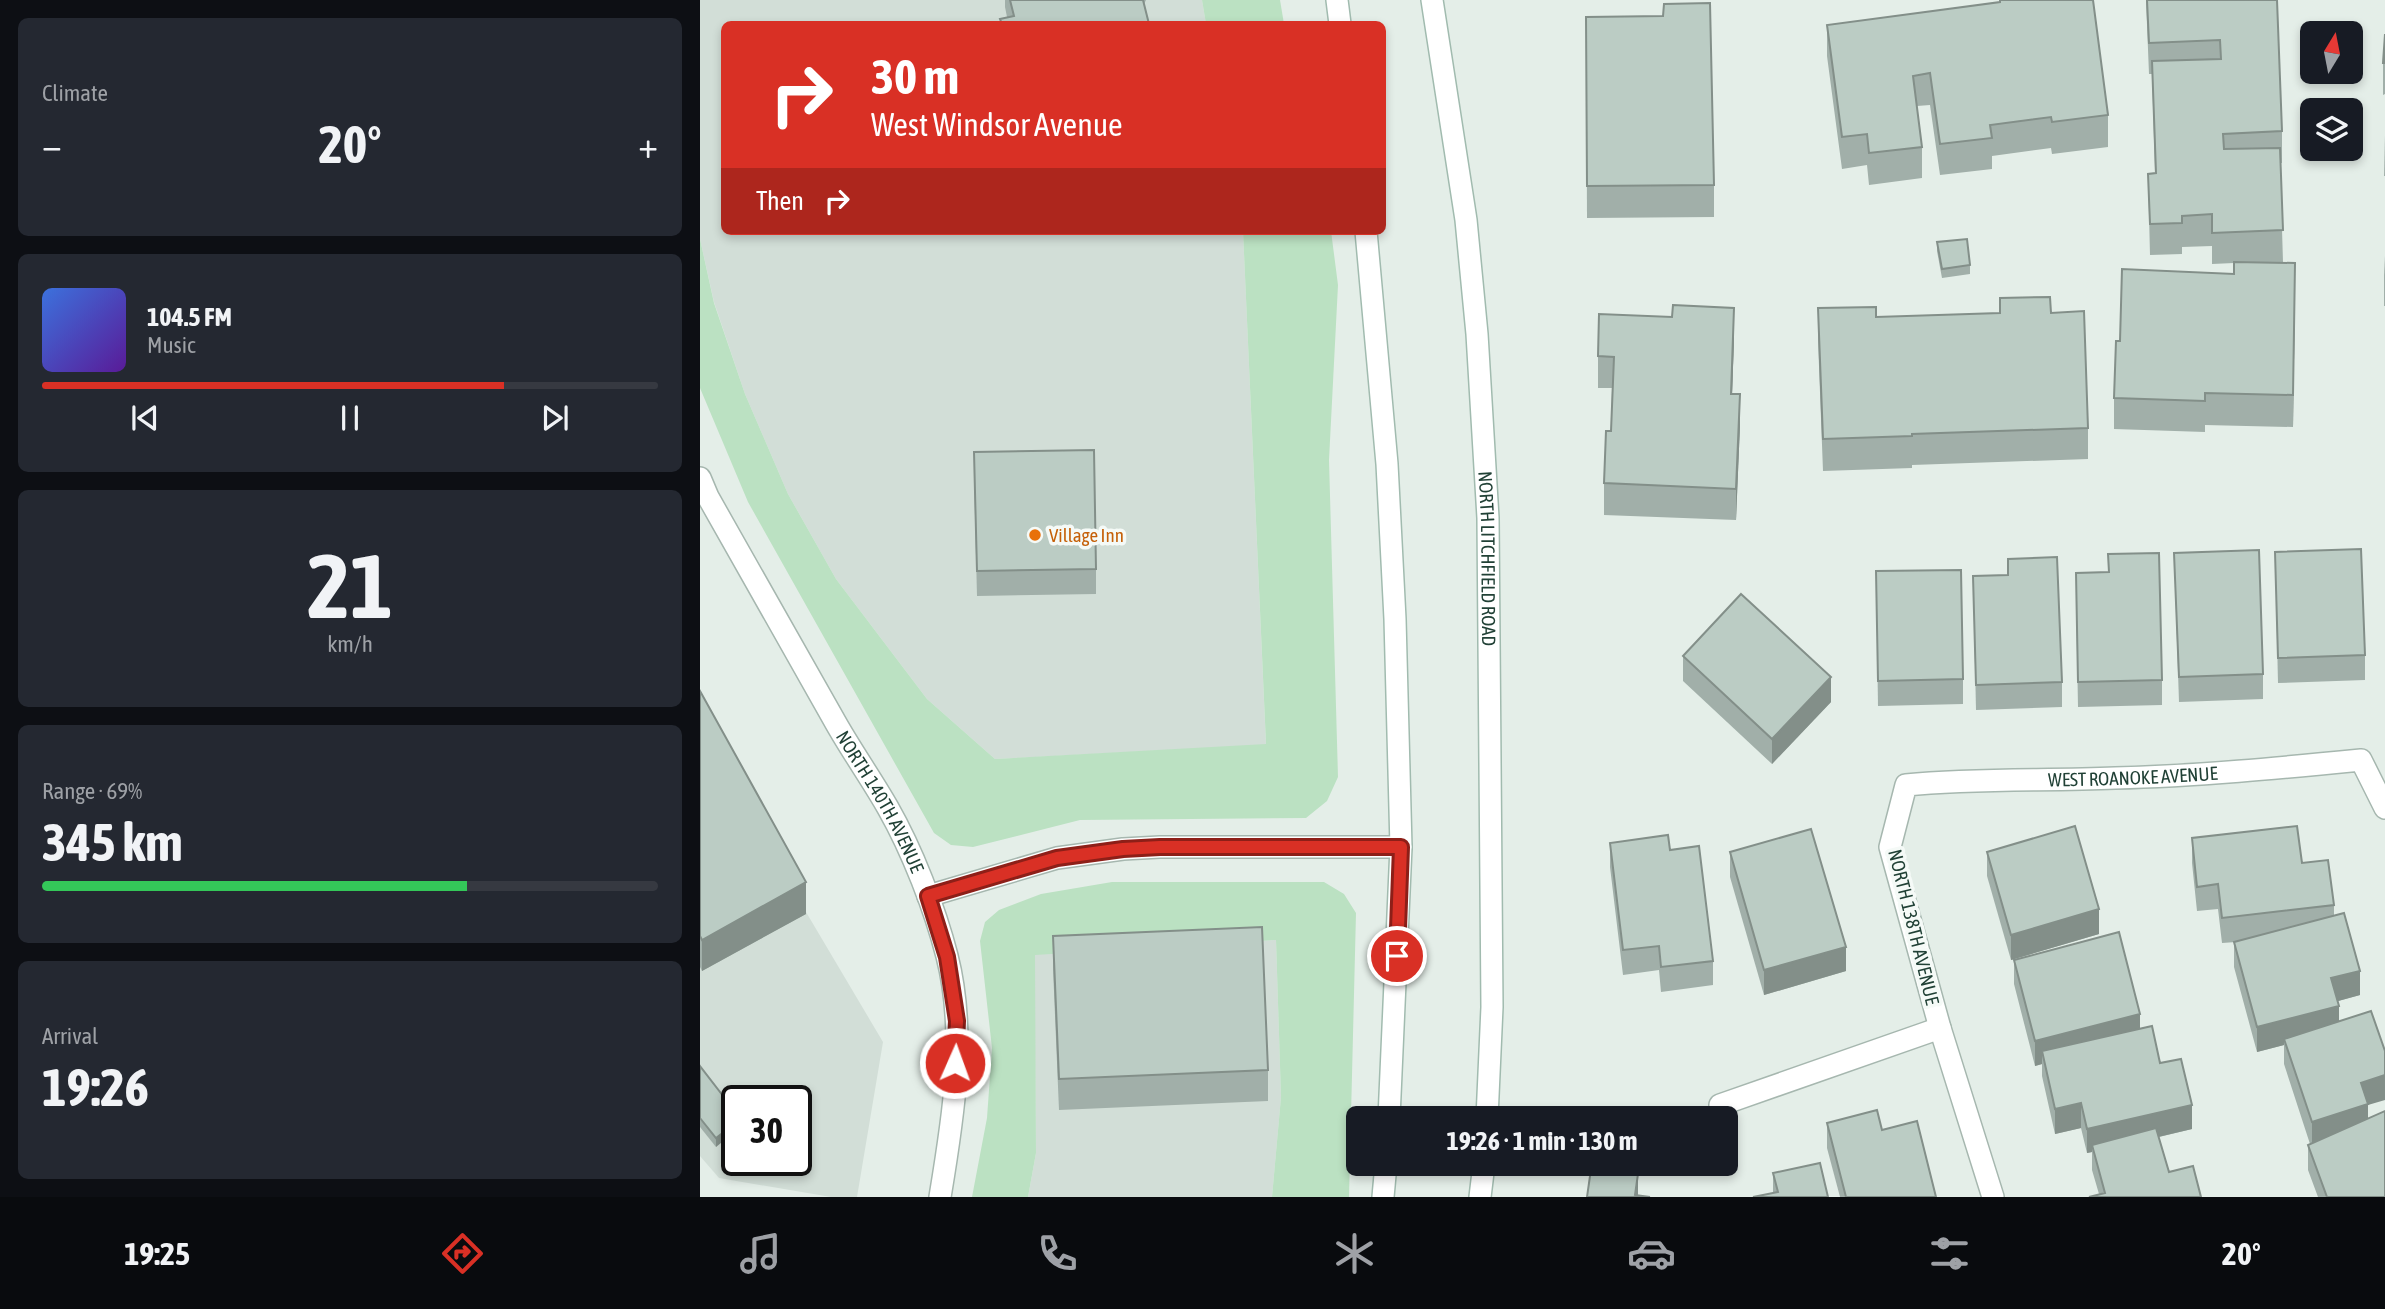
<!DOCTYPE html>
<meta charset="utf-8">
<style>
:root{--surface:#171b24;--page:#242831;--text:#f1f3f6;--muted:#9ea1a6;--line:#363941;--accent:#d93025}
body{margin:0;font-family:"Asap Condensed",sans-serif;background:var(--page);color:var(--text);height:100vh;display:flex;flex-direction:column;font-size:26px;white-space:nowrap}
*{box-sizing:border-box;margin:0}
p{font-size:23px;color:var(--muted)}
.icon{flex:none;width:38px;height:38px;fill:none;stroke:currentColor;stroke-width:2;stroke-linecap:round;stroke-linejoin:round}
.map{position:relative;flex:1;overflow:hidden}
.details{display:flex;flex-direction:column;gap:18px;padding:18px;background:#0d0f14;width:700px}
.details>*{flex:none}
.banner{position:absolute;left:21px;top:21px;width:665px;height:214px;border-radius:10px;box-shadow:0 4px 10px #0003;background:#d93025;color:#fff;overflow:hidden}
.needle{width:46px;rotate:10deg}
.fabs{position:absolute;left:1600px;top:21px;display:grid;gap:14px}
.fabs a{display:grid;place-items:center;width:63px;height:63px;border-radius:10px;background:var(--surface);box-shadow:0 4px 10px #0003;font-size:35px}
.speed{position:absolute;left:21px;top:1085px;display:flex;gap:14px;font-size:35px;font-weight:700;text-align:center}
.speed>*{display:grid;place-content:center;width:91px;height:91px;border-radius:50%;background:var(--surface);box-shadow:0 4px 10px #0003;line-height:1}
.speed .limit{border:4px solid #111;border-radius:10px;background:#fff;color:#111}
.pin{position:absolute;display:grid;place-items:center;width:60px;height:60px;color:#fff;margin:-30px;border:4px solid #fff;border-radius:50%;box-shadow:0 2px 7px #0007}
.me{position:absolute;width:77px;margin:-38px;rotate:2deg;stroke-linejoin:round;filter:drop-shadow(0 0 5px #0008)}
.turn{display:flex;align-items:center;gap:24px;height:147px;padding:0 35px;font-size:32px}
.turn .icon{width:91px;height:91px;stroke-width:2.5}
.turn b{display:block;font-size:49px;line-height:60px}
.then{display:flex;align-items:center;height:66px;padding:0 35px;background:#0003;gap:14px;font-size:26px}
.big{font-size:52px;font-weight:700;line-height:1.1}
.details .tile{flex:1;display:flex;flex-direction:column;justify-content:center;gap:10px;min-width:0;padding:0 24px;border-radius:10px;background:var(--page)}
.details .dial{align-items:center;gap:0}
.dial b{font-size:91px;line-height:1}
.song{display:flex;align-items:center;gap:21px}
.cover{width:84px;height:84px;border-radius:10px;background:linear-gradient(135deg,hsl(220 70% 55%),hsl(270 70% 35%))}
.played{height:7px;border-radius:4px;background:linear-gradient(90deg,var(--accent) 75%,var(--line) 75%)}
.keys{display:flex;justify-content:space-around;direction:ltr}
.heat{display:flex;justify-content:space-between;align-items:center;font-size:38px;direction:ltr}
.charge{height:10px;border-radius:5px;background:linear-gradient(90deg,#34c759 69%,var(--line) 0)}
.trip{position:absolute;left:646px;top:1106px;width:392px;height:70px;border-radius:10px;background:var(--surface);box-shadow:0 4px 10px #0003;font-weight:700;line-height:70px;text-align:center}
.dock{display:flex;height:112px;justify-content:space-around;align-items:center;background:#090b0e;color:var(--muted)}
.dock .icon{width:49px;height:49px}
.dock .current{color:var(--accent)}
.dock b{font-size:32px;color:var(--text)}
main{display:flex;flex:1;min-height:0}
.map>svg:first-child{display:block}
.built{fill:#d2ded7;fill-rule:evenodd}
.green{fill:#bbe1c2}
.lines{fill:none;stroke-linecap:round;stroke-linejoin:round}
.minor-casing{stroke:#a6b7af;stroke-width:24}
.secondary-casing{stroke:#a1bbaf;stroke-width:24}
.minor{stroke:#fff;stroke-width:21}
.secondary{stroke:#fff;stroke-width:21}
.wall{fill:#a1afa9}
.shaded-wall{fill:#838f89}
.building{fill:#bbccc4;stroke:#838f89;stroke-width:2}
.route-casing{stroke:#8d1f18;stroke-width:18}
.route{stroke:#d93025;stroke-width:12}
.food-dot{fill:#e8710a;stroke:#f5faf7;stroke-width:2.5}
.labels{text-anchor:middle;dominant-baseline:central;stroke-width:7;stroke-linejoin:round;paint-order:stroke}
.food-label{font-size:19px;fill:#c56008;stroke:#f5faf7;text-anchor:start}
.street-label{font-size:19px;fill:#214136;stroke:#f5faf7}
</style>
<main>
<section class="details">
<div class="tile"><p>Climate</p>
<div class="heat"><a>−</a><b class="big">20°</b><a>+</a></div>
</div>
<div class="tile">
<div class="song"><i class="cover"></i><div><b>104.5 FM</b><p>Music</p></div></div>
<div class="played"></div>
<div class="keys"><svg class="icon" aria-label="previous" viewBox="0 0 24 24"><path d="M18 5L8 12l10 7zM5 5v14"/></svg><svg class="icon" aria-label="pause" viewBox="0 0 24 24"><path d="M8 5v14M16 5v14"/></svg><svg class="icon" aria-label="next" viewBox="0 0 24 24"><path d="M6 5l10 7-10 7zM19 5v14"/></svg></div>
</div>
<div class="tile dial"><b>21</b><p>km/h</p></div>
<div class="tile"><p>Range · 69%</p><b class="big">345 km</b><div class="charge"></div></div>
<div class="tile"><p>Arrival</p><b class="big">19:26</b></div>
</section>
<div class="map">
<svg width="1685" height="1197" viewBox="0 0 1685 1197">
<rect width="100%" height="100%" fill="#e4eee8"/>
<g class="built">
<path d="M0 0H502L506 24H24V231H543L566 745 295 759 227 699 136 579 88 494 45 394 14 302 0 239Z"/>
<path d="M0 733 183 1042 157 1197H131L19 1178 0 1156ZM37 1101H96V1160H37Z"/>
<path d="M576 940 581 1097 572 1197H328L336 1153 334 954Z"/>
</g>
<g class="green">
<path d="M502 0H580L584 24H506Z"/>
<path d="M543 231H631L638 285 629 460 638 777 627 801 606 818 380 820 273 847 251 845 234 833 48 502 0 388V239L14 303 45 394 88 494 136 579 227 699 295 759 566 744Z"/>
<path d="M412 882H624L644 894 656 913 649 1197H572L581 1097 576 940 335 955 336 1153 328 1197H272L287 1118 292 1048 280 941 285 922 299 910 341 894Z"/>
</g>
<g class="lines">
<g class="minor-casing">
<g id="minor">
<path id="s1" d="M0 478 8 497C50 571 91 645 133 718 150 749 171 778 188 808 212 850 235 909 247 956 267 1034 253 1119 240 1197"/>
<path d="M228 896 357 858 423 849 460 847H701"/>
<path d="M1020 1105 1240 1028"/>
<path id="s2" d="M1293 1197 1240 1028 1190 847 1206 785C1276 778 1345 781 1415 778 1497 776 1580 768 1661 760L1685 808"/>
</g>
</g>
<g class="secondary-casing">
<g id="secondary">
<path d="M637 0 640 24"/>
<path id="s3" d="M732 0 766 220 777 334 788 518 792 1007 787 1118"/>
<path d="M666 231 687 464 695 619 701 847 689 1118"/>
<path d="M683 1197 686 1164"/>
<path d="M780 1197 784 1164"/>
</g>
</g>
<use href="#minor" class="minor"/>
<use href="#secondary" class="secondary"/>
</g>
<g class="wall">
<path d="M305 0H446L444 4 449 24H300V19L307 17 305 7Z"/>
<path d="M1299 0H1393L1408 115V147L1352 154 1351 148 1292 156V169L1240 175 1230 105 1217 106 1222 147V178L1169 185 1167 165 1142 169 1127 56V25L1299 2Z"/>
<path d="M1446 0H1577L1582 131V163H1580L1583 262H1560L1595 294 1593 427 1505 425V432L1414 429V398L1420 341 1534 274V263L1512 264V246L1482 247V254L1450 255 1448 174 1455 173 1452 74H1449Z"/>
<path d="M886 17 1014 185V217L887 218Z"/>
<path d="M1685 34V94L1683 95V63Z"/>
<path d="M1685 135V176H1684Z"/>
<path d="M1237 242 1270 265V274L1242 278 1237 251Z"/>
<path d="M1685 256V306H1684V275Z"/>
<path d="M1300 298 1351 313 1388 428V459L1212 465V468L1123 471 1118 340V308L1176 317 1300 313Z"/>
<path d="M1034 339 1032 394 1040 425 1036 520 904 515V483L911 431 912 388H898V356Z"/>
<path d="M274 476 396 569V594L277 596Z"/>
<path d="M1575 552 1665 655V680L1578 683Z"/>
<path d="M1474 553 1563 674V699L1479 702Z"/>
<path d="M1408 554 1462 680V705L1378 707 1376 598 1408 572Z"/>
<path d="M1176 571 1263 679V704L1178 706Z"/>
<path d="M1273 576 1362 682V707L1276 710Z"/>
<path d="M983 656 1131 702 1072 764 983 681Z"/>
<path d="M0 691 106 914 2 971 0 967Z"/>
<path d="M1492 838 1602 863 1634 905V916L1660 995 1638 1001 1639 1021 1668 1105V1118L1685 1197H1618L1608 1170V1145L1610 1144 1584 1064V1045L1557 1052 1534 967V942H1536L1522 943 1518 909 1497 911 1492 863Z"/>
<path d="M910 843 970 850 1013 961V985L961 992 959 970 923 975 910 867Z"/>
<path d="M1030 852 1146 971 1064 995 1030 877Z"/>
<path d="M1287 852 1399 934 1311 960 1287 876Z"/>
<path d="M353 936 568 1070V1101L359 1110 353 968Z"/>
<path d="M1314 960 1440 1029 1460 1063 1492 1129 1459 1137 1469 1172 1399 1194 1392 1170V1152L1387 1153 1381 1128 1355 1134 1342 1076V1064L1335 1066 1314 984Z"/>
<path d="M0 1066 37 1114 16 1147 0 1127Z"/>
<path d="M1127 1123 1182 1130 1236 1197H1140L1127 1148Z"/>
<path d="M1073 1173 1128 1197 1073 1193Z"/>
</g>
<g class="shaded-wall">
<path d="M1595 263V294L1593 427V395Z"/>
<path d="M1034 308V339L1031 425V394Z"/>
<path d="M1040 394V425L1036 520V489Z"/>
<path d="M1131 677V702L1072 764V739Z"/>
<path d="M106 882V914L2 971V940Z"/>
<path d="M1399 909V934L1311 960V935Z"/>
<path d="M1146 947V971L1064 995V970Z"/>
<path d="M1660 971V995L1631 1003V978Z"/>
<path d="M1639 1006V1030L1584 1039V1045L1557 1052V1027Z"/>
<path d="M1440 1014V1039L1342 1051V1064L1335 1066V1041Z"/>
<path d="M1685 1075V1100L1668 1105V1128L1612 1147V1122L1661 1083Z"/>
<path d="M1381 1103V1128L1355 1134V1109Z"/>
<path d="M1492 1105V1129L1394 1152 1392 1145V1152L1387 1153V1129Z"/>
<path d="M37 1122V1130L16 1147V1138Z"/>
<path d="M938 1174V1197H935Z"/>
</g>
<g class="building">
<path d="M310 0H443L449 24H302L300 19 314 16Z"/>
<path d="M1300 0H1393L1408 115 1352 122 1351 117 1290 125 1292 138 1240 144 1230 73 1213 76 1222 147 1169 153 1167 134 1142 137 1127 25 1300 2Z"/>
<path d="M1447 0H1577L1582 131 1523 134 1524 149 1580 148 1583 230 1512 233V214L1482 216V223L1450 224 1448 174 1456 173 1452 61 1521 59 1520 40 1449 43Z"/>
<path d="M1010 3 1014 185 887 186 886 17 963 16 964 4Z"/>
<path d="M1685 34V63H1683Z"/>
<path d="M1267 239 1270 265 1242 269 1237 242Z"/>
<path d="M1534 262 1595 263 1593 395 1505 393V401L1414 398 1416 341H1420L1422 269 1534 274Z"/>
<path d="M1350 297 1351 313 1384 311 1388 428 1212 434V436L1123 439 1118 308 1176 307V317L1300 313V298Z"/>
<path d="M973 305 1034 308 1031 394H1040L1036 489 904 483 906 431H911L914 357 898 356 899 314 972 317Z"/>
<path d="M394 450 396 569 277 571 274 452Z"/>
<path d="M1661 549 1665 655 1578 658 1575 552Z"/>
<path d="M1559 550 1563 674 1479 677 1474 553Z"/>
<path d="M1459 553 1462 680 1378 682 1376 573 1409 572 1408 554Z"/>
<path d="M1357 557 1362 682 1276 685 1273 576 1308 575V559Z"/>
<path d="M1261 570 1263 679 1178 681 1176 571Z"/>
<path d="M1041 594 1131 677 1072 739 983 656Z"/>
<path d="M0 691 106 882 2 940 0 936Z"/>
<path d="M1375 826 1399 909 1311 935 1287 852Z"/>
<path d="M1597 826 1602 863 1628 860 1634 905 1522 918 1518 884 1497 887 1492 838Z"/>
<path d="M1111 829 1146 947 1064 970 1030 852Z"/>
<path d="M968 835 970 850 999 846 1013 961 961 967 959 946 923 950 910 843Z"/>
<path d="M1644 913 1660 971 1631 978 1639 1006 1557 1027 1534 942Z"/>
<path d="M562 927 568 1070 359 1079 353 936Z"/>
<path d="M1419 932 1440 1014 1335 1041 1314 960Z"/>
<path d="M1671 1011 1685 1051V1075L1661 1083 1668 1104 1612 1122 1584 1039Z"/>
<path d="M1452 1026 1460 1063 1481 1059 1492 1105 1387 1129 1381 1103 1355 1109 1342 1051Z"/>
<path d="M0 1066 37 1114V1122L16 1138 0 1118Z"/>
<path d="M1177 1110 1182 1130 1217 1121 1236 1197H1146L1127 1123Z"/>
<path d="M1685 1111V1197H1627L1608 1145Z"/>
<path d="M1456 1128 1469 1172 1493 1166 1501 1197H1389L1405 1193 1392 1145Z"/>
<path d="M1120 1163 1128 1197H1053L1078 1192 1073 1173Z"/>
<path d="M891 1169 938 1174 935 1195 950 1197H887Z"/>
</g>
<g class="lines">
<g class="route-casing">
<path id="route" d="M255 1063 257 1021 247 957 228 896 357 858 423 849 460 847H701L697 956"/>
</g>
<use href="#route" class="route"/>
</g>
<circle class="food-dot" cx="335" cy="535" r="7"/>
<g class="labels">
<g class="food-label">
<text x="349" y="535">Village Inn</text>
</g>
<g class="street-label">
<text stroke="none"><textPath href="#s3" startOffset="562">NORTH LITCHFIELD ROAD</textPath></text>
<text stroke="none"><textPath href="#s2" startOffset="656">WEST ROANOKE AVENUE</textPath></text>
<text stroke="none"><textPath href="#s1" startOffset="371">NORTH 140TH AVENUE</textPath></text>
<text transform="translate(1214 927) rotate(76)">NORTH 138TH AVENUE</text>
</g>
</g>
</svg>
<div class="fabs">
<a><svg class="needle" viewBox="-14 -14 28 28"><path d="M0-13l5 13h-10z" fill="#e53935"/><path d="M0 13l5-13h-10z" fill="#9ea1a6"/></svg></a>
<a><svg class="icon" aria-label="layers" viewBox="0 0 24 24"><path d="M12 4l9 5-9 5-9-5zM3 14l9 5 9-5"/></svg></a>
</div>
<div class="speed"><div class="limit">30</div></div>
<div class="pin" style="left:697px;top:956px;background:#d93025"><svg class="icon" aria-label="arrive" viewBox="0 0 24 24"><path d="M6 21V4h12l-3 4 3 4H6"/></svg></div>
<svg class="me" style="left:255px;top:1063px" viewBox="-20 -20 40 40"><circle r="17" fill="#d93025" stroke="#fff" stroke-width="3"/><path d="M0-11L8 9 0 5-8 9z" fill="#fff"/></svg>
<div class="trip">19:26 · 1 min · 130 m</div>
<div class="banner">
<div class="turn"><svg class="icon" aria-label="right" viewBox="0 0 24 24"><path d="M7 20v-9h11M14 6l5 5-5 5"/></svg><div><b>30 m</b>West Windsor Avenue</div></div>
<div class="then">Then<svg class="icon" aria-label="right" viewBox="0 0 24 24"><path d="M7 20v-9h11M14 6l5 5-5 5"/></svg></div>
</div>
</div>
</main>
<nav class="dock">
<b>19:25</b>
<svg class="icon current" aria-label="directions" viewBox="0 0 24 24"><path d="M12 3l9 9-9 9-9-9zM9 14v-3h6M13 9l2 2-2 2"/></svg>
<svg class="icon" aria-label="music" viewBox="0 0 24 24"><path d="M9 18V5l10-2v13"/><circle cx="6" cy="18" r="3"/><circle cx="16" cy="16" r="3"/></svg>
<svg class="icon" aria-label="phone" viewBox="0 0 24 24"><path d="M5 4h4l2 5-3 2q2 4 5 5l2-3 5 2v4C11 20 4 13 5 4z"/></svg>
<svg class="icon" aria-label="climate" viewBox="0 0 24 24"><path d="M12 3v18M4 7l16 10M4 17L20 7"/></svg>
<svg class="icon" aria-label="car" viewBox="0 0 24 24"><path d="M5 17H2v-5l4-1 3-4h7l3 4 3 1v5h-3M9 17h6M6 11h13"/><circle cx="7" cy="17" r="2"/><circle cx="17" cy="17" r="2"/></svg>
<svg class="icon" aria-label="filters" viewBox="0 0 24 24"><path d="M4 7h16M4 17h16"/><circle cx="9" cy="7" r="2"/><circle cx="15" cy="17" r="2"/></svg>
<b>20°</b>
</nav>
